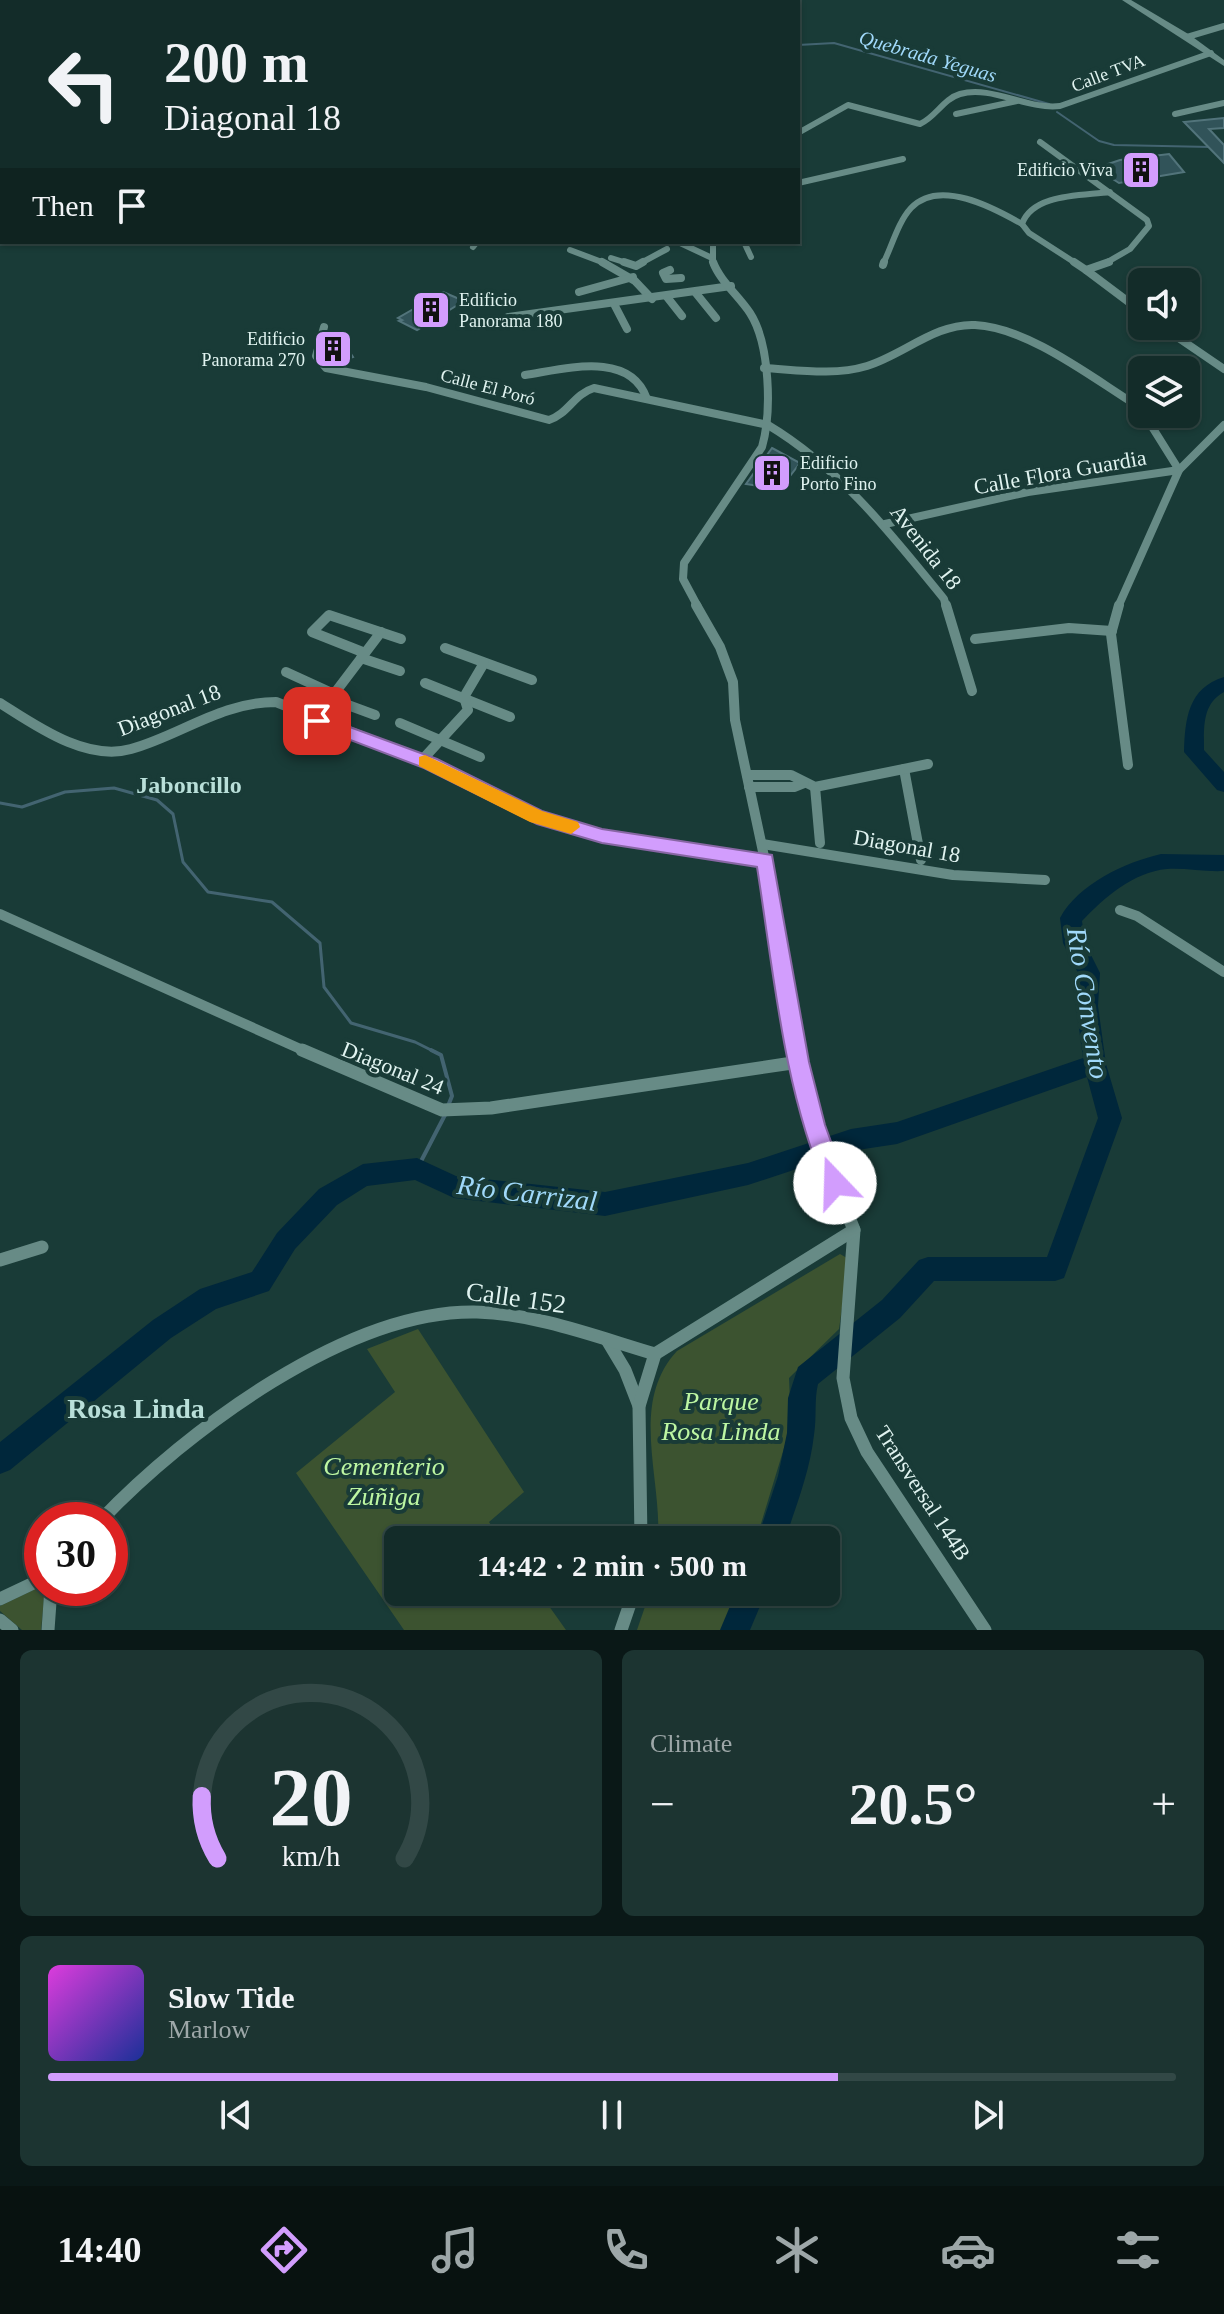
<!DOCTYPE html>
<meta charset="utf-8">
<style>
:root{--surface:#132c29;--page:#1c3431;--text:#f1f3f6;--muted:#9da7a8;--line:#324846;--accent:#d29dfd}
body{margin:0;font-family:"Times New Roman",serif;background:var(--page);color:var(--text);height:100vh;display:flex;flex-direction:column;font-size:30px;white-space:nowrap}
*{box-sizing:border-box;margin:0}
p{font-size:26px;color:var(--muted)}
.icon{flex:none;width:44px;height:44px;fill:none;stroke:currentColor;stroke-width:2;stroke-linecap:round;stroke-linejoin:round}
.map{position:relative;height:1630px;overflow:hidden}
.panel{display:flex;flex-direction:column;gap:20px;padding:20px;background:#0a1817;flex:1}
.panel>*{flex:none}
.banner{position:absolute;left:0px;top:0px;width:800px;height:244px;box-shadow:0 2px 6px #0004,0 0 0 2px var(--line);background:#132c29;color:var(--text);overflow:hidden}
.controls{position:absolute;left:1128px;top:268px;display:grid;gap:16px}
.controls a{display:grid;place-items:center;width:72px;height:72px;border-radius:12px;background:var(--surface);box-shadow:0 2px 6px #0004,0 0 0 2px var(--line);font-size:40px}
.speed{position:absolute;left:24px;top:1502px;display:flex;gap:16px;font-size:40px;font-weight:700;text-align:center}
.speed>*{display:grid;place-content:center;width:104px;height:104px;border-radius:50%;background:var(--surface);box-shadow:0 2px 6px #0004,0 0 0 2px var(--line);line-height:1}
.speed .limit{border:12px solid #d22;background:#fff;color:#111}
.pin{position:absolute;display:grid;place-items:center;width:68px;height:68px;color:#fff;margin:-34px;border-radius:16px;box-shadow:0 4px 12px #0006}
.me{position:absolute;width:88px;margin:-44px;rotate:339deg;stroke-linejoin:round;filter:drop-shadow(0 0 6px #0008)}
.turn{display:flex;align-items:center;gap:28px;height:168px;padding:0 32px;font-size:36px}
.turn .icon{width:104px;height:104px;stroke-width:2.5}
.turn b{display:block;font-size:56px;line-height:68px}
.then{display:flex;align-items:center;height:76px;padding:0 32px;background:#0003;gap:16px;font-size:30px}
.big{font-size:60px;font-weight:800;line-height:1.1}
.panel .widget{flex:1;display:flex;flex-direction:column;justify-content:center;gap:12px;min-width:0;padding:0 28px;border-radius:12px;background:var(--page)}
.panel .dial{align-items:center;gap:0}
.dial svg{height:208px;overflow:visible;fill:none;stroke:var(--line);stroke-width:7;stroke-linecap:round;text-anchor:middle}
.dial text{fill:var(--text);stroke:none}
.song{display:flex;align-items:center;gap:24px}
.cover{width:96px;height:96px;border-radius:12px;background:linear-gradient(135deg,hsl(300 70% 55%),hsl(230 70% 35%))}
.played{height:8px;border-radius:4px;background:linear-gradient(90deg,var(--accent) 70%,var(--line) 70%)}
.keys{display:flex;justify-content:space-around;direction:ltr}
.heat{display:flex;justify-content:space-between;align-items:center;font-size:44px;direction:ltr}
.panel .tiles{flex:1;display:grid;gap:20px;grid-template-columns:1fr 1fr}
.widget:last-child{grid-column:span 2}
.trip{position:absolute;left:384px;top:1526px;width:456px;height:80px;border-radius:12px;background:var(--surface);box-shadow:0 2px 6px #0004,0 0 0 2px var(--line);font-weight:800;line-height:80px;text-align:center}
.dock{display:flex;height:128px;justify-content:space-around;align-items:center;background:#081210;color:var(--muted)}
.dock .icon{width:56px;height:56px}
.dock .active{color:var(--accent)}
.dock b{font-size:36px;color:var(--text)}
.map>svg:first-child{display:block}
.green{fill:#3c5330}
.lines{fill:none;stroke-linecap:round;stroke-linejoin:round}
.stream-far2{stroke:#436471;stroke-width:2}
.stream-far1{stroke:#436471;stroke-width:3}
.stream{stroke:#436471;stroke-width:4}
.river{fill:#00273b;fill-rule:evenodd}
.building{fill:#315359;stroke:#52747b;stroke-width:2}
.minor-far3{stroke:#678b86;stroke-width:6}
.minor-far2{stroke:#678b86;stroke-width:8}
.minor-far1{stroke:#678b86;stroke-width:10}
.minor{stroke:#678b86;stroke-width:13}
.secondary{fill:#678b86;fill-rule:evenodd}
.route{fill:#d29dfd;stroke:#8866a4;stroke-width:2}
.slow{fill:#f59e0b}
.labels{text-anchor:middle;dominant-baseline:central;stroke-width:8;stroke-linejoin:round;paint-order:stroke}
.far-street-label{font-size:18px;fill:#e0f3f0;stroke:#193b37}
.far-poi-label{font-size:18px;fill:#e0f3f0;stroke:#193b37;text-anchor:end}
.far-water-label{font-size:20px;font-style:italic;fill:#a0d9fa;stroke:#193b37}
.street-label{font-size:22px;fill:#e0f3f0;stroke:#193b37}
.neighbourhood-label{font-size:24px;font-weight:bold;fill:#b9dfd9;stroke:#193b37}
.near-street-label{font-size:26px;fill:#e0f3f0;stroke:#193b37}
.near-park-label{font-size:26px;font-style:italic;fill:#bdf6a2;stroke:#193b37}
.near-water-label{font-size:28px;font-style:italic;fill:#a0d9fa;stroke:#193b37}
.near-neighbourhood-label{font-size:28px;font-weight:bold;fill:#b9dfd9;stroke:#193b37}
</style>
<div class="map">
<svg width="1224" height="1630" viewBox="0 0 1224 1630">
<rect width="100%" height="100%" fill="#193b37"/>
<g class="green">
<path d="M840 1254 847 1258 848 1265 839 1329 789 1378 791 1425 756 1540H658C662 1477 629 1403 677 1351Z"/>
<path d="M418 1329 524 1492 489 1522 501 1540H398V1592H539L566 1630H404L296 1473 395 1392 367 1349Z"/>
<path d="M42 1586 45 1588 41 1630H22L0 1611V1606Z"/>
<path d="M650 1592H742L724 1630H637Z"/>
</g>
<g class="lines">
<g class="stream-far2">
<path d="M798 45 834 43 1049 104"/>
<path d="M1057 112 1099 141 1114 145 1211 147"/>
</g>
<path class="stream-far1" d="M0 803 22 807 65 792 114 788 157 800 173 814 183 862 208 892 272 902 320 943 324 987 351 1023 415 1042 435 1052"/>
<g class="stream">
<path d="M431 1050 441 1055 452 1096 448 1106"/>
<path d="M417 1169 446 1113"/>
</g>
<g class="river">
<path d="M1224 677V692C1202 704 1204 727 1204 750L1224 772V792L1217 790 1184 752C1185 719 1188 688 1224 677Z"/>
<path d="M1161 854 1224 855V871C1205 872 1186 868 1167 869 1133 872 1104 898 1082 921L1085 943 1100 973 1098 1006 1106 1064 1122 1118 1064 1278 1055 1281H934L900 1318 818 1384C814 1401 817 1417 814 1435 810 1471 796 1506 785 1540H757L778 1476 787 1433 788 1398 798 1367 882 1300 919 1260 928 1257H1047L1098 1118 1087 1077 897 1144 851 1151 748 1185 605 1216 454 1198 415 1180 367 1186 337 1205 295 1249 269 1291 216 1309 171 1338 10 1470 0 1474V1442L153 1320 200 1289 252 1272 277 1233 319 1189 363 1164 417 1158 456 1176 605 1192 748 1163 851 1129 897 1122 1083 1058 1076 1006 1078 973 1063 943 1060 918C1078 884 1126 862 1161 854Z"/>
<path d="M736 1592H766L750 1630H720Z"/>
</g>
</g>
<g class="building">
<path d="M1224 118V128L1209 129 1224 145V163L1184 122Z"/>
<path d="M1169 154 1184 172 1119 183 1096 168 1120 160Z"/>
<path d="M443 292 464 301 417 330 399 321 402 320 398 318Z"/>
<path d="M338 333 336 352 347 348 353 357 336 363 325 354 329 335Z"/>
<path d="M772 448 800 463 780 489 746 484Z"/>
</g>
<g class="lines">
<g class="minor-far3">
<path d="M267 0 272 2"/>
<path d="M154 2 160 0"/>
<path d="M234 2 242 0"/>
<path d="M693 2 696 0"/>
<path d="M1187 37 1224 26"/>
<path d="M956 114 1017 101"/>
<path d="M1175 114 1224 103"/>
<path d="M798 133 848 105 920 124C936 117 943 99 960 94 992 85 1027 110 1060 106L1211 53"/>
<path d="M1040 142 1147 220 1149 226 1130 249 1104 264"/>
<path d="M798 183 903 159"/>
<path d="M678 242 712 258"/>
<path d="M713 242V264"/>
<path d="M744 242 751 257"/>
<path d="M473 247 477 242"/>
<path d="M570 250 607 264"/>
<path d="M611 258 630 264"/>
<path d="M639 264 667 249"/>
<path d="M883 264C892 246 898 222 911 208 939 178 994 208 1022 224"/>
<path d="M1077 264 1029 233 1022 224C1033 193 1083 196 1110 192"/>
</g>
<g class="minor-far2">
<path d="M602 262 635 281 652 299"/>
<path d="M624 262 636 266 643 262"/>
<path d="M1074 262 1086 270"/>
<path d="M1109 262 1086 270 1142 312"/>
<path d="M883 265 884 262"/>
<path d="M670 270 663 273 666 279 681 278"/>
<path d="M579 292 633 277"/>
<path d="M695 292 716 318"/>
<path d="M667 297 682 316"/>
<path d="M614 304 627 329"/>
<path d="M508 317 731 286"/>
<path d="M1161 326 1224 369"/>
<path d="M324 327 316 356 326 368 426 387 549 420C568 414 574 394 594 388L768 425C840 468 892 535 944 599L946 607"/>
<path d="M764 368C798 370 834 376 867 366 903 355 936 323 975 325 1026 327 1090 376 1133 403L1142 412"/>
<path d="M525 375C565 369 630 350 647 399"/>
<path d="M885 524 1028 492 1179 470 1224 425"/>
<path d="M698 607 683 579 684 563 762 447C772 412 770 344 750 313 739 296 720 281 713 262"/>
<path d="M1118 607 1179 470 1144 414"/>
</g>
<g class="minor-far1">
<path d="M696 605 720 647 733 682 735 720 765 861 797 1052"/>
<path d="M946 605 972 691"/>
<path d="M1119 605 1111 634 1128 765"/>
<path d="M975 639 1069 628 1112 631"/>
<path d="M445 648 532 680"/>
<path d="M365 653 312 632 329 615 401 639"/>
<path d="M361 658 400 671"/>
<path d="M286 672 334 694"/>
<path d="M425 683 510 717"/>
<path d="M337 701 375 715"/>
<path d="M0 703C35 725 86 762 131 749 181 735 221 702 276 702L431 764 537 817 602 836 765 861"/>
<path d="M317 721 337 701 334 694 381 632"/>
<path d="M400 723 480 757"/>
<path d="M422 760 468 710 464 697 484 663"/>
<path d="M904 769 921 860"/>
<path d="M747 775H791L815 787 928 764"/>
<path d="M749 787H794L804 783"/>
<path d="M815 787 820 843"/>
<path d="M762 844 953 875 1045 880"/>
<path d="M1120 910 1137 916 1224 972"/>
<path d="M0 914 307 1052"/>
</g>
<g class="minor">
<path d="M302 1050 442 1110 491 1108 799 1062"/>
<path d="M797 1050 826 1159 854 1230 843 1378 851 1418 867 1452 985 1630"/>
<path d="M0 1260 42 1247"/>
<path d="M607 1340 625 1370 639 1406"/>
<path d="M101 1520C186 1431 348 1309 477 1312 538 1314 597 1337 655 1354L854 1230"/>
<path d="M641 1540 639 1406 655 1354"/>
<path d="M0 1599 42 1579"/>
<path d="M0 1620 12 1630"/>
<path d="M48 1630 51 1588"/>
<path d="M621 1630 634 1592"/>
</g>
<path class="secondary" d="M1122 0H1131L1190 35 1224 60V66Z"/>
</g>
<path class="route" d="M317 715 437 759 542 811 602 829 772 855 809 1062 825 1125 846 1183 843 1190 835 1193 827 1190C783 1089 774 974 757 867L602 843 537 824 424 768 311 725 309 721Z"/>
<path class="slow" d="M425 755 542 811 578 822 580 827 571 834 530 822 419 766V757Z"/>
<defs>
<g id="building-square" transform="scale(2)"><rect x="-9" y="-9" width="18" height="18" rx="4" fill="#d29dfd" stroke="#193b37"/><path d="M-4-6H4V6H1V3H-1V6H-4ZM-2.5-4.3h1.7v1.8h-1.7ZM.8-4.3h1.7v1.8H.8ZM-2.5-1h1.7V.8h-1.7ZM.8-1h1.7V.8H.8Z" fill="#111"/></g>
</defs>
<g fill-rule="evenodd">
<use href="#building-square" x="1141" y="170"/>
<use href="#building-square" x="431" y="310"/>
<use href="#building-square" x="333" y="349"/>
<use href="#building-square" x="772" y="473"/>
</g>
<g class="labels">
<g class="far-street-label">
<text transform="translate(1108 73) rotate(-21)">Calle TVA</text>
<text transform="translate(488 387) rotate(15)">Calle El Poró</text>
</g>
<g class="far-poi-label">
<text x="1113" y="170">Edificio Viva</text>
<text x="459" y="300" text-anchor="start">Edificio<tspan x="459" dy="21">Panorama 180</tspan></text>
<text x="305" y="339">Edificio<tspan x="305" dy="21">Panorama 270</tspan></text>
<text x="800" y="463" text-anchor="start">Edificio<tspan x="800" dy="21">Porto Fino</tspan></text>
</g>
<g class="far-water-label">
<text transform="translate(928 56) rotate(16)">Quebrada Yeguas</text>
</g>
<g class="street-label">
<text transform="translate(1060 472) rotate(-10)">Calle Flora Guardia</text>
<text transform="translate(926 547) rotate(52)">Avenida 18</text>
<text transform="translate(169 710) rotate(-21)">Diagonal 18</text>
<text transform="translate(907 846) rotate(10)">Diagonal 18</text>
<text transform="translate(393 1068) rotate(22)">Diagonal 24</text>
<text transform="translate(923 1493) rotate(57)">Transversal 144B</text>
</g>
<g class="neighbourhood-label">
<text x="189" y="785">Jaboncillo</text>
</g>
<g class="near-street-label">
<text transform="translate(516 1298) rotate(8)">Calle 152</text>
</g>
<g class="near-park-label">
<text x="721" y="1401">Parque<tspan x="721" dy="30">Rosa Linda</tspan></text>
<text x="384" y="1466">Cementerio<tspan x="384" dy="30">Zúñiga</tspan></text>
</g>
<g class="near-water-label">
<text transform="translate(1088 1003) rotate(81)">Río Convento</text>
<text transform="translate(527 1193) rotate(7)">Río Carrizal</text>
</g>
<g class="near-neighbourhood-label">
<text x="136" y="1408">Rosa Linda</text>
</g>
</g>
</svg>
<div class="controls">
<a><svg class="icon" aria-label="sound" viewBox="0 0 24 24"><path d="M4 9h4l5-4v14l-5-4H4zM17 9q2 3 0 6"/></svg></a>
<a><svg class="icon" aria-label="layers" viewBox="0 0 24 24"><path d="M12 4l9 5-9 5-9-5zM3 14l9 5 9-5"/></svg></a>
</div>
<div class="speed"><div class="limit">30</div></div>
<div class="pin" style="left:317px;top:721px;background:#d93025"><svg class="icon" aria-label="arrive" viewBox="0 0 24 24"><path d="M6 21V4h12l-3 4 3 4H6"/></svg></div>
<svg class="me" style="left:835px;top:1183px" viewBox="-20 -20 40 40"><circle r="19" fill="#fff"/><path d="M0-13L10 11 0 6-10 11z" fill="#d29dfd"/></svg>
<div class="trip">14:42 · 2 min · 500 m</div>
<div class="banner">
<div class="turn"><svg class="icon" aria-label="left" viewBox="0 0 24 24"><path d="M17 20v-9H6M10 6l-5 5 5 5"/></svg><div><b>200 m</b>Diagonal 18</div></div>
<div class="then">Then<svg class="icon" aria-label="arrive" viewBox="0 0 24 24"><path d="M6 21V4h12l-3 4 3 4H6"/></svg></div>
</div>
</div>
<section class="panel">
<div class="tiles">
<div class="widget dial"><svg viewBox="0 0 100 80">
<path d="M14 69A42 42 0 1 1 86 69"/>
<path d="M14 69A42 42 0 0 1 8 45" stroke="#d29dfd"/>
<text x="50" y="56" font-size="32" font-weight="700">20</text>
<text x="50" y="72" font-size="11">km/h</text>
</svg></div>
<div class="widget"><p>Climate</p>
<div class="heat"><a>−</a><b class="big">20.5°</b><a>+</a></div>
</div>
<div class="widget">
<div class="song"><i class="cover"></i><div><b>Slow Tide</b><p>Marlow</p></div></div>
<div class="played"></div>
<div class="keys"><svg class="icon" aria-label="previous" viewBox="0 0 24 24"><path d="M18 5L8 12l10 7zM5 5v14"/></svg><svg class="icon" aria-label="pause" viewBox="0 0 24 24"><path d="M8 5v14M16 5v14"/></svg><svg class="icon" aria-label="next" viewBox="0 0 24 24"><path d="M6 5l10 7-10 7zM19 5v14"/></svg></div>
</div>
</div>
</section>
<nav class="dock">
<b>14:40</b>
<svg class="icon active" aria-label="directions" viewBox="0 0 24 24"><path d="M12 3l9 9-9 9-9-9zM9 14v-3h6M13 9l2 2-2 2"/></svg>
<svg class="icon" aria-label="music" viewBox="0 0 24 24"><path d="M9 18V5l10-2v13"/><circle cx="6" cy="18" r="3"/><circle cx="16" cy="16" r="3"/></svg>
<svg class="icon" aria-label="phone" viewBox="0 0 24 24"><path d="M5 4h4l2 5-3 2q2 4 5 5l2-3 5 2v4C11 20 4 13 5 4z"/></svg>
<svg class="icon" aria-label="climate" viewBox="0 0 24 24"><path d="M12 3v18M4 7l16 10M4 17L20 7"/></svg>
<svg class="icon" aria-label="car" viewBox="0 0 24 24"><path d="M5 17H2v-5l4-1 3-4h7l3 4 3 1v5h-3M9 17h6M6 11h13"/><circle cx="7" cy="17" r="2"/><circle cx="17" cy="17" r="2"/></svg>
<svg class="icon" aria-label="filters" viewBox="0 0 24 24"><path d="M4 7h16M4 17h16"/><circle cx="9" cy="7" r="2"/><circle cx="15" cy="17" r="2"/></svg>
</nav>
